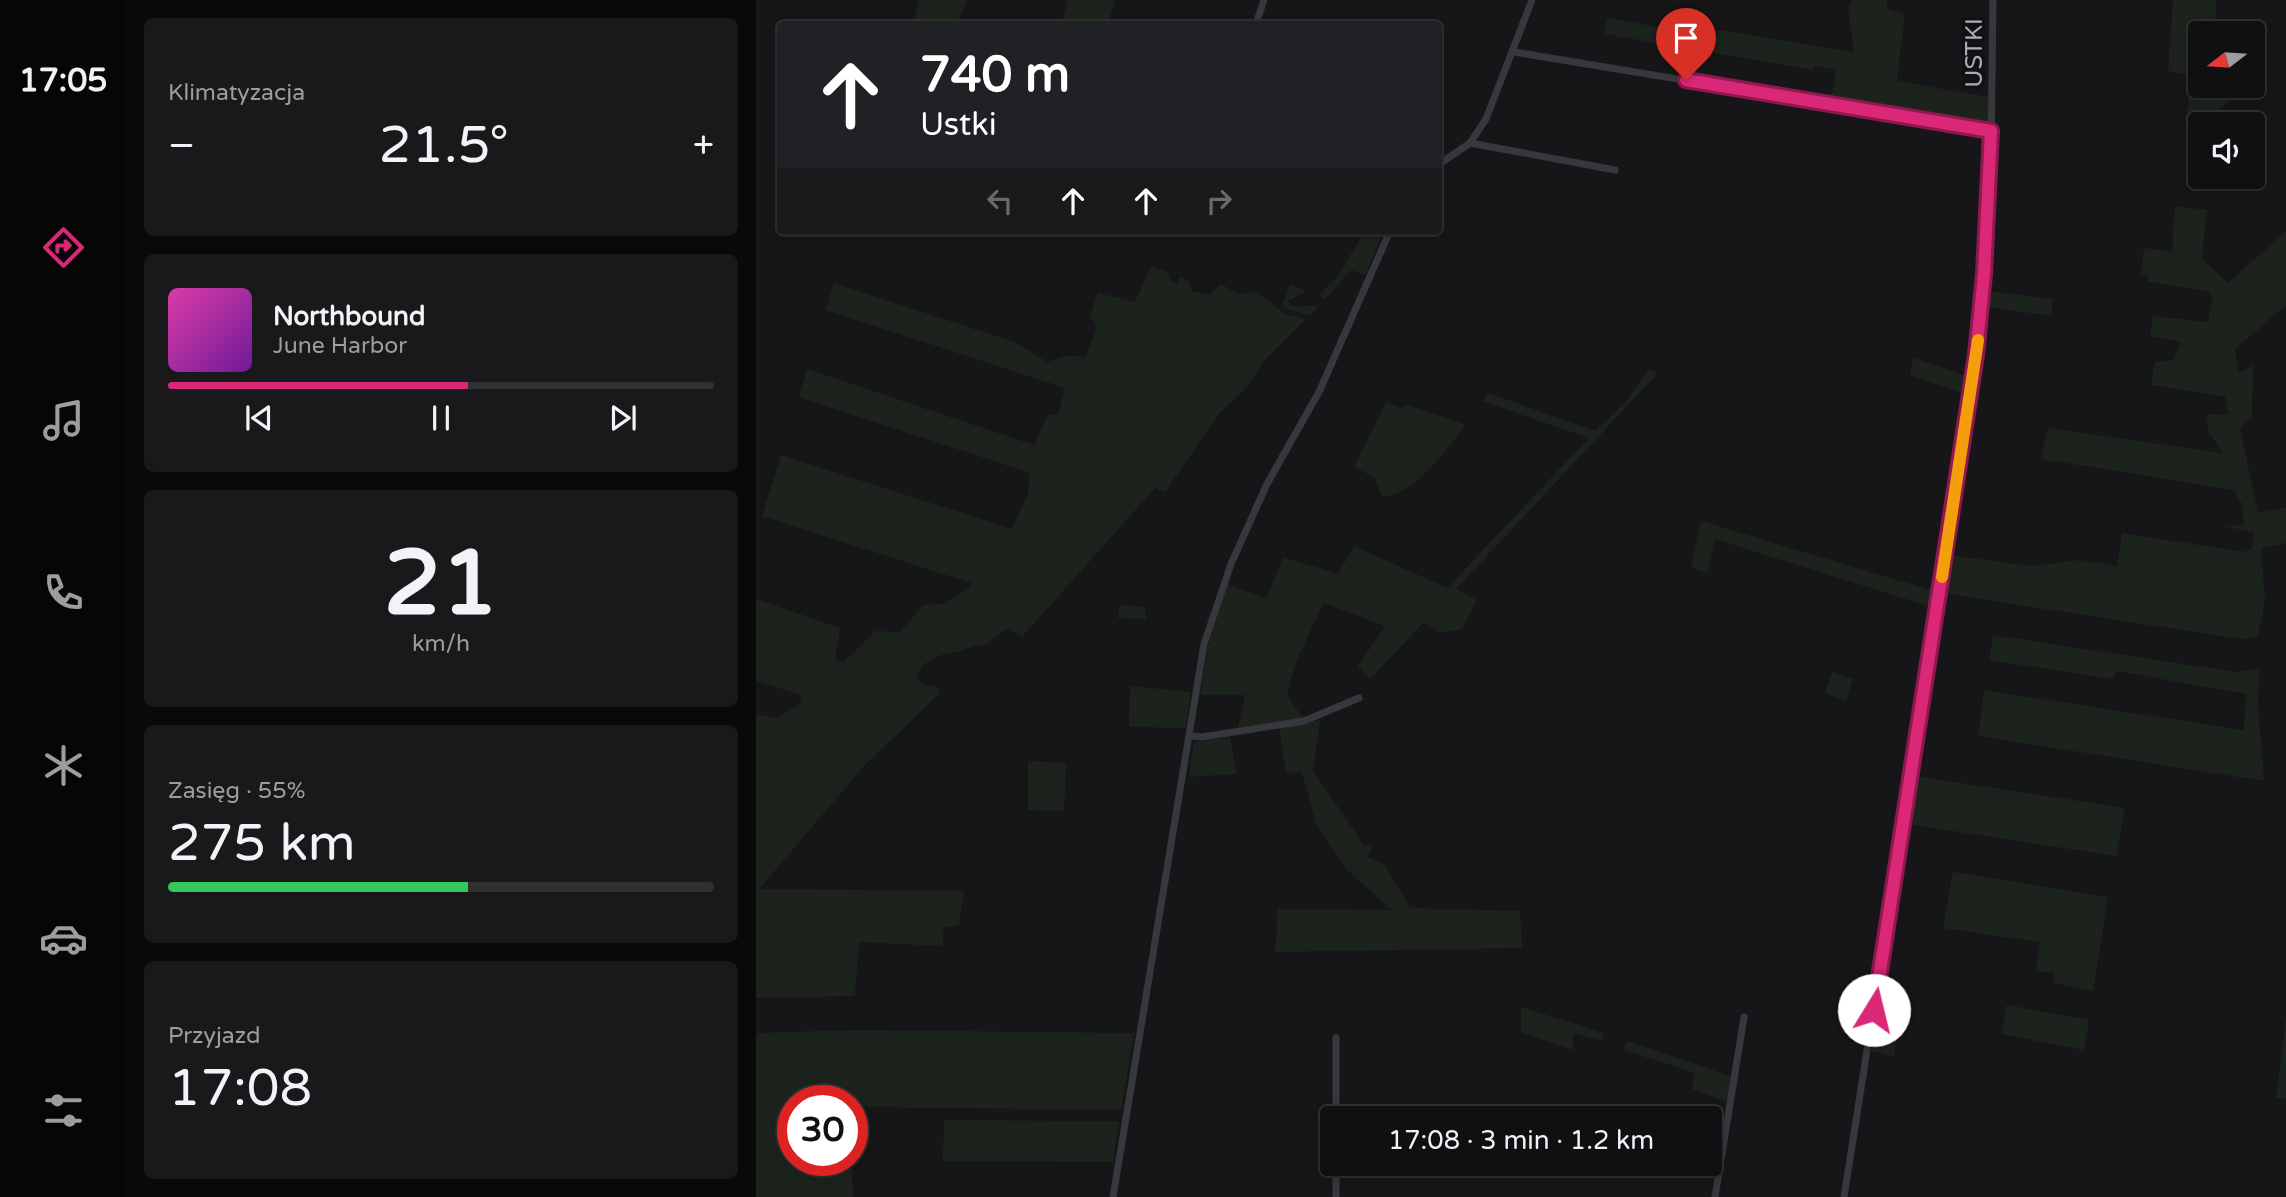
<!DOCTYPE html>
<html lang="pl">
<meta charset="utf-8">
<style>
:root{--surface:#101012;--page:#19191b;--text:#f1f3f6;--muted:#9c9d9f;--line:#303032;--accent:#db2777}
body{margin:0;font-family:"Varela Round",sans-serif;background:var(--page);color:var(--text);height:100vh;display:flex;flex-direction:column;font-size:26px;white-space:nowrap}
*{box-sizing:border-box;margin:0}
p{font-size:23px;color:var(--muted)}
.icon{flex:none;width:38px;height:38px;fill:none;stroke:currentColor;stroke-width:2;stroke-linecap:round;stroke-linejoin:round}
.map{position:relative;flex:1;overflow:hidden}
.panel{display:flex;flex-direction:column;gap:18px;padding:18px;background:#09090a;width:630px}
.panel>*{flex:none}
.top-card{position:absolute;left:21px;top:21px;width:665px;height:214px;border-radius:7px;box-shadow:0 4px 10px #0003,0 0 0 2px var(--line);background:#202124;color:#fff;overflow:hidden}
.needle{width:46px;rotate:253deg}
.tools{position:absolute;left:1432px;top:21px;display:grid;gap:14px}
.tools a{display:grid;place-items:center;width:77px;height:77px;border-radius:7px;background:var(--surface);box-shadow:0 4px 10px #0003,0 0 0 2px var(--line);font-size:35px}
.speed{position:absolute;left:21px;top:1085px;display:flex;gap:14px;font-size:35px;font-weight:700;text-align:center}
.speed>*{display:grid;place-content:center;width:91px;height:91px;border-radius:50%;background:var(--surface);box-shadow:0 4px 10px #0003,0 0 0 2px var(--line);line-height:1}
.speed .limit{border:10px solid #d22;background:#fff;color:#111}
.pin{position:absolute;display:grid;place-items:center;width:60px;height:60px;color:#fff;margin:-72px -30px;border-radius:50% 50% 50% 0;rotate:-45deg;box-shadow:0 0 7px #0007}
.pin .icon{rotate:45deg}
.me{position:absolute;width:77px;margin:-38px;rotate:9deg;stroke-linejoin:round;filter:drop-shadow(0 0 5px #0008)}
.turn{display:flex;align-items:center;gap:24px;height:147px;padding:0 28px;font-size:32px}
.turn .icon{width:91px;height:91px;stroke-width:2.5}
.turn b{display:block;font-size:49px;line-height:60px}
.lanes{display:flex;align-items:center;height:66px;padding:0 28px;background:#0003;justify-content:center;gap:35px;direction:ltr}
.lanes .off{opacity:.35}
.big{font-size:52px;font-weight:600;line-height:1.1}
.panel .card{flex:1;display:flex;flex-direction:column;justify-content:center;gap:10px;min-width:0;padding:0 24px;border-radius:10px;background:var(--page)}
.panel .dial{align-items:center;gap:0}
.dial b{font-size:91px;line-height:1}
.song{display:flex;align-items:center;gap:21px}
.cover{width:84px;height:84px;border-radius:10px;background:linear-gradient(135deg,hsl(320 70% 55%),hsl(280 70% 35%))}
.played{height:7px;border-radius:4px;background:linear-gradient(90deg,var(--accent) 55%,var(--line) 55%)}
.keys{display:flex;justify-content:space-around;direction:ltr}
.heat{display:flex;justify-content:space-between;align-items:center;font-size:38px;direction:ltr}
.charge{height:10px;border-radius:5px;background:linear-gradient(90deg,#34c759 55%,var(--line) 0)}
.trip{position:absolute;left:564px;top:1106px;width:402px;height:70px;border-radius:7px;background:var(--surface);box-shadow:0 4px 10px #0003,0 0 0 2px var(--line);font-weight:600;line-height:70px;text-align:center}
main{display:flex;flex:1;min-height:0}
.tabs{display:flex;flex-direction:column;width:126px;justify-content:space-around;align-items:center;background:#060607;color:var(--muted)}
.tabs .icon{width:49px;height:49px}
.tabs .active{color:var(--accent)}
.tabs b{font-size:32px;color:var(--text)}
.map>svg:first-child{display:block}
.green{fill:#1c231d}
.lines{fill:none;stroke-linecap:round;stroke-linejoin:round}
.minor{stroke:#37383d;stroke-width:7}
.route-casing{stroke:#8e194d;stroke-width:18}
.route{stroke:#db2777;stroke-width:12}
.slow{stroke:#f59e0b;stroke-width:12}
.labels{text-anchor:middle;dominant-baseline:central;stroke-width:7;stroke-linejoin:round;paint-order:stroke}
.street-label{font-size:24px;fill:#a8adb8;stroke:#111113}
</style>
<main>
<nav class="tabs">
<b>17:05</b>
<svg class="icon active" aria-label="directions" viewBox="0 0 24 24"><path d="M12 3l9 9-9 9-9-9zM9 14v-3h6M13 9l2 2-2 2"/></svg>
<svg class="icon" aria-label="music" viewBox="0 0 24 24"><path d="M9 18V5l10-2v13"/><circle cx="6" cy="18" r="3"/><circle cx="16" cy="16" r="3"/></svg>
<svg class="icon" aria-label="phone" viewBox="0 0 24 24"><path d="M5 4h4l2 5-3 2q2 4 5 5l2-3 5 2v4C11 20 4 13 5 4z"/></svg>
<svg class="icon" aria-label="climate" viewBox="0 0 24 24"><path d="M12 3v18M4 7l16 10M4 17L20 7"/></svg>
<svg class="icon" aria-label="car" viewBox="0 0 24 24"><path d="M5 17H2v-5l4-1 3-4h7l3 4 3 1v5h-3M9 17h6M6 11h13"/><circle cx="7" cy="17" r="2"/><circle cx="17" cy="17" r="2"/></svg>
<svg class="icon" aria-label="filters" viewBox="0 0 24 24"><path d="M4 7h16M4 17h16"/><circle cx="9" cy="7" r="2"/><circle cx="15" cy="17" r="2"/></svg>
</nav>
<section class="panel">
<div class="card"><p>Klimatyzacja</p>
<div class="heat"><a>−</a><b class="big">21.5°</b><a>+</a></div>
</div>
<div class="card">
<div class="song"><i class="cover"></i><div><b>Northbound</b><p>June Harbor</p></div></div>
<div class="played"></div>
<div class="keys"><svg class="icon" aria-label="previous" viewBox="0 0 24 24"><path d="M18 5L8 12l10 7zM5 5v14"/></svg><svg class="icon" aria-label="pause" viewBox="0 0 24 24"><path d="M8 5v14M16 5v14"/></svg><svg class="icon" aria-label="next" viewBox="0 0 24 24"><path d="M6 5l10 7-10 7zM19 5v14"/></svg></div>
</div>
<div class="card dial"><b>21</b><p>km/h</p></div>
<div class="card"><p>Zasięg · 55%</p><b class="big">275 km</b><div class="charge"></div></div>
<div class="card"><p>Przyjazd</p><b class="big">17:08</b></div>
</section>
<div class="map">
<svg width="1530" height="1197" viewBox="0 0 1530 1197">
<rect width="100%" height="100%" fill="#161618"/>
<g class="green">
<path d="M163 0H211L201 24H157Z"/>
<path d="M312 0H359L352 24H305Z"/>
<path d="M1091 0H1131V9L1149 14 1141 81 1232 97V122L1225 127 1075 102 1080 70 1058 66 1057 70 848 34 851 18 937 33 938 26 1098 52 1092 8 1096 1Z"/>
<path d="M1417 0H1460L1459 33H1444V86H1473V100L1463 110V121L1431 115 1436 76 1412 71Z"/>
<path d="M1419 206 1451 210 1446 259 1472 283 1530 231V305L1479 349 1483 373 1497 365 1496 417 1484 428 1502 513 1530 508V543L1505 549 1509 601 1502 636 1488 639 1465 636 1185 593 1192 555 1275 566 1324 560 1361 566 1366 533 1488 552 1497 548 1498 532 1465 526 1488 525 1486 504 1478 490 1285 459 1292 428 1467 453 1452 432 1451 414 1473 415 1469 397 1395 385 1399 362 1418 360 1425 342 1394 336 1397 316 1452 322 1457 298 1451 291 1392 282V276L1385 273 1388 248 1416 252Z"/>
<path d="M608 232 625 238 609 275 595 270 569 299 564 294 582 276Z"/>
<path d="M395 267 412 272 415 282 421 283 424 277 434 282 436 291 453 295 465 284 482 294 501 292 529 314 550 319 508 361 493 385 463 414 409 492 399 488 266 637 251 629 227 646 221 644C196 658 176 648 160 676L166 684 182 687 184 693 108 766 3 889 208 891 203 925 188 927 186 946 103 942 99 996 0 998V714L21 718 44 704 45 695 0 681V599L84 628 79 659 87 663 119 631 144 632 167 605 186 604 215 587V583L6 516 25 455 256 529 272 493 274 473 43 397 51 369 278 445 292 414 302 415 309 388 70 310 78 283 261 343 291 362 311 356 330 357 341 328 338 320 333 318 342 293 379 302Z"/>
<path d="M534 284 550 291 532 301 536 306H563L554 316 529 308 527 304Z"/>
<path d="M1232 291 1297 299 1295 316 1231 307Z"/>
<path d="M1157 358 1214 377 1212 395 1154 375Z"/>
<path d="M892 370 902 373 700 589 721 600 706 629 684 633 668 622 614 679 602 666 629 626 568 603 541 659 531 694 547 719 482 728 489 695H444L453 641 471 584 510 599 527 557 582 574 598 546 691 588 833 438 726 401 732 393 839 431 868 404Z"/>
<path d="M630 402 646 408 652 405 710 425C689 450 661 494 626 497L618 477 598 467Z"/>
<path d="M945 521 1178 591 1175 607 959 539 952 573 935 568Z"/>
<path d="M364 605 389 607 390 619 362 618Z"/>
<path d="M1237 635 1480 672 1503 669 1502 705 1508 781 1222 736 1228 690 1488 730 1490 694 1360 671 1357 679 1233 660Z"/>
<path d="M1076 672 1097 679 1090 701 1069 693Z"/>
<path d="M374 686 435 692 429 728 373 727Z"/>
<path d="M564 720 557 771 608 845 616 847 612 857 629 865 654 908 764 911 766 948 519 952 522 909 636 910 591 870 560 824 546 772 530 773 523 727Z"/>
<path d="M474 737 480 774 433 777 438 742Z"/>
<path d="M272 761 310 763 308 811 272 810Z"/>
<path d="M1159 776 1369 808 1360 856 1151 824Z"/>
<path d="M1197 872 1352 897 1337 991 1298 983V973L1280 971 1284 942 1187 928Z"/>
<path d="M1251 1005 1333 1020 1328 1050 1245 1034Z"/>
<path d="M765 1007 848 1033 846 1041 818 1033 816 1050 765 1032Z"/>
<path d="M1122 1010 1144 1013 1138 1056 1115 1051Z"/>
<path d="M1530 1018V1099L1520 1098Z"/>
<path d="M100 1030 378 1033 365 1110 98 1107 96 1101H37L36 1160 96 1162 97 1197H0V1033Z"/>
<path d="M871 1041 977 1077 972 1102 936 1089 939 1073 868 1050Z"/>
<path d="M188 1120 363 1121 357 1162 187 1161Z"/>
</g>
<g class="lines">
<g class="minor">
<path d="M500 24 508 0"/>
<path d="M758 52 1235 131"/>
<path d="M714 143 859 170"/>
<path d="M682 165 714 143 730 119 776 0"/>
<path d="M434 736 446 737 548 721 603 698"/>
<path d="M580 1118V1038"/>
<path d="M357 1197 448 644 475 564 511 484 563 392 634 231"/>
<path d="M580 1197V1164"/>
<path d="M959 1197 988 1017"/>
<path d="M1088 1197 1220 355 1235 156 1237 0"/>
</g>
</g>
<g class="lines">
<g class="route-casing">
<path id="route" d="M930 80 1235 131 1228 274 1220 355 1118 1010"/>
</g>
<use href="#route" class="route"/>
<path class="slow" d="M1186 577 1222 340"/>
</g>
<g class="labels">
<g class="street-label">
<text transform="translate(1218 53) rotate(-90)">USTKI</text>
</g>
</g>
</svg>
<div class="tools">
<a><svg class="needle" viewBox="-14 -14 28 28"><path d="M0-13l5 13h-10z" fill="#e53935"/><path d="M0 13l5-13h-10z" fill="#9c9d9f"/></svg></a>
<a><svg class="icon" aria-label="sound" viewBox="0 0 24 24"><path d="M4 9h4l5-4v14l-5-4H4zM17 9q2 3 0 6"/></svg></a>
</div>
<div class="speed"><div class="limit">30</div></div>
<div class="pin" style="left:930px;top:80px;background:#d93025"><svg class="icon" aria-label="arrive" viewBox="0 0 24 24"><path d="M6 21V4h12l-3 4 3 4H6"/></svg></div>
<svg class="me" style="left:1118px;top:1010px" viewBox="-20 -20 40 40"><circle r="19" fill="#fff"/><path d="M0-13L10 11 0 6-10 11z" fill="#db2777"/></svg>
<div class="trip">17:08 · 3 min · 1.2 km</div>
<div class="top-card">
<div class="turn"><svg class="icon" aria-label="ahead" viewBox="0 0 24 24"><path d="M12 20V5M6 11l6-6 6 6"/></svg><div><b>740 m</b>Ustki</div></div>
<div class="lanes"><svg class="icon off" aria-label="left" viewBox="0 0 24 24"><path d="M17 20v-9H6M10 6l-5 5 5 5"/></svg><svg class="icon" aria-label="ahead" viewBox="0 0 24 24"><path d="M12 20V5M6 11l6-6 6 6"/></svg><svg class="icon" aria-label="ahead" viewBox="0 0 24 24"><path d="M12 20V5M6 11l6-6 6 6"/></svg><svg class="icon off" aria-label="right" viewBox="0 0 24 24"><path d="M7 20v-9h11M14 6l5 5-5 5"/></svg></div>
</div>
</div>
</main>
